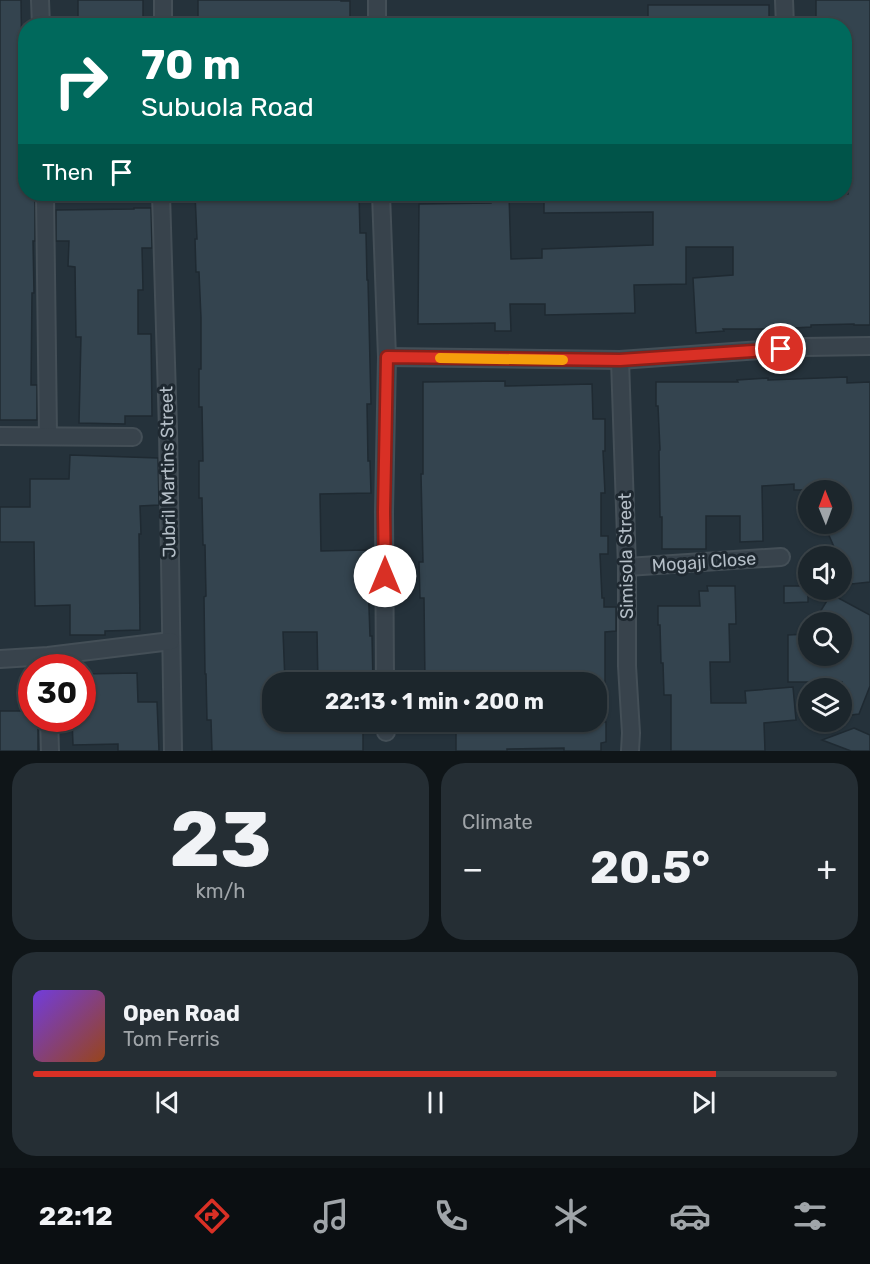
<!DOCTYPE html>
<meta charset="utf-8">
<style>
:root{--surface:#1c262c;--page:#252e34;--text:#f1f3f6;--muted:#a0a5a9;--line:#3a4348;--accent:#d93025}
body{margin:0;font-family:Rubik,sans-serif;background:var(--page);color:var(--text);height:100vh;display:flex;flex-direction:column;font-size:22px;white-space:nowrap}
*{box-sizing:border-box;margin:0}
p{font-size:20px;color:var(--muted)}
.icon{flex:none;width:33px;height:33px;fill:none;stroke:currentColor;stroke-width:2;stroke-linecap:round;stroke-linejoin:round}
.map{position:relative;height:751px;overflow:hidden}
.details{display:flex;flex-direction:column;gap:12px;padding:12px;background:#0f1518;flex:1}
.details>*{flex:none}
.guide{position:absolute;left:18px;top:18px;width:834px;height:183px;border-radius:24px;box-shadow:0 2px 4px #0004,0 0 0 2px var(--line);background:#00695c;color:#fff;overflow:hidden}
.needle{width:39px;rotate:359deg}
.controls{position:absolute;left:798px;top:480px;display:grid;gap:12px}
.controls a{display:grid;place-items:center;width:54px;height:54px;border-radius:50%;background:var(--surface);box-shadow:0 2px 4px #0004,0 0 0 2px var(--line);font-size:30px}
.speed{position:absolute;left:18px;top:654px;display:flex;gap:12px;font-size:30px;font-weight:700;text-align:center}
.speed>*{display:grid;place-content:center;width:78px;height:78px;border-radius:50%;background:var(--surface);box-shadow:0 2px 4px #0004,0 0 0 2px var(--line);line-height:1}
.speed .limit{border:9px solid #d22;background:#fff;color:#111}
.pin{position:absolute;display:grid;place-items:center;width:51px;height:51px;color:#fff;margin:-26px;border:3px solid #fff;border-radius:50%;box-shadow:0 2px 6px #0007}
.me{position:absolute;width:66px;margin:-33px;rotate:0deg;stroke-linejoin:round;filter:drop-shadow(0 0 4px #0008)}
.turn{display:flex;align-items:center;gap:21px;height:126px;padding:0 24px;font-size:27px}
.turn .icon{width:78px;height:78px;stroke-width:2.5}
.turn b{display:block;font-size:42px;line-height:51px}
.then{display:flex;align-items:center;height:57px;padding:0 24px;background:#0003;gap:12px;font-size:22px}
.big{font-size:45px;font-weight:700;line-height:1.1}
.details .tile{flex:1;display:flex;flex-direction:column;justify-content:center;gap:9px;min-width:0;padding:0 21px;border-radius:24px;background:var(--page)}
.details .dial{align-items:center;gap:0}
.dial b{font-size:78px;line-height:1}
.song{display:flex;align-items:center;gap:18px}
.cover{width:72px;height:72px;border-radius:9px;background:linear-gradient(135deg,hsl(260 70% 55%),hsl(20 70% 35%))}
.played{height:6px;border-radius:3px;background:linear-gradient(90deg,var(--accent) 85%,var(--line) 85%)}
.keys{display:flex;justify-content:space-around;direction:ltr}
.heat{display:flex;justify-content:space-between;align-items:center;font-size:33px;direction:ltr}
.details .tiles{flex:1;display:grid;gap:12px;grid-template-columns:1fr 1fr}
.tile:last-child{grid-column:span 2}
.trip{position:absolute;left:262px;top:672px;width:345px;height:60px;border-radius:24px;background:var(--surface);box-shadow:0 2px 4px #0004,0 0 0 2px var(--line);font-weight:700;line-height:60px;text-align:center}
.menu{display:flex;height:96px;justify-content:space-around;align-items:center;background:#0b0f12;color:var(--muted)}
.menu .icon{width:42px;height:42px}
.menu .selected{color:var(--accent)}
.menu b{font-size:27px;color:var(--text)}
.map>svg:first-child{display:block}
.building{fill:#34444f;stroke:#1f2a32;stroke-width:1.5}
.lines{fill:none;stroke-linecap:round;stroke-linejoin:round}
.street-casing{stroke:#444f57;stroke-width:20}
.street{stroke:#38434c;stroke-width:16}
.route-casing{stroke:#8d1f18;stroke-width:15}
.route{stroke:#d93025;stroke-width:10}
.slow{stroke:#f59e0b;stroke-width:10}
.labels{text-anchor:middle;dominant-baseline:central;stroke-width:6;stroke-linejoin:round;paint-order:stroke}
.street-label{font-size:18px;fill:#b4bec7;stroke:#1e2830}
</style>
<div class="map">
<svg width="870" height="751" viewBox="0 0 870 751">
<rect width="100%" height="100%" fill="#25323b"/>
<g class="building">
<path d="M0 0H21L22 72H25L26 194H35V241H33L34 293H32L31 385H37V420H0Z"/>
<rect x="78" y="0" width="65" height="26"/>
<path d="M198 0H341V1H350V26H198Z"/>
<path d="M816 0H870V325H854V324L811 325V327L775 329H723L724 331 696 333 693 278 733 275V247H686V284L634 285 635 313 545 315V304H510L511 331H495V323L418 324 419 204 491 203 490 196 509 195 511 259 542 258V249L653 245V212L544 213V194H848L846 135H844V26H816Z"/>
<rect x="648" y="5" width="121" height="21"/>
<path d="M195 194H359L360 233H366L367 280H368L371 404H367L368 461H370L371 493 320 494 321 551 367 550 370 636H372L373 682H318L317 632H283L285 682H273V727H363V751H212L211 720H207L206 674H205L204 597 206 596 205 545H203L202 498H199V461H203L202 407H199V369H201V318L199 272H196L195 239H197Z"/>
<path d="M134 208H151L152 248H142L143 290H138V334H151L152 416H125V424L79 423 81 337H76L75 267 68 266 69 241H56V210L134 209Z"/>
<path d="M847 377V383L870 382V582L842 585V556H838L824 524H842V490H794V484L762 486 763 541 740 542V516H706V549H662V517H660L659 451 660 450 658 406H656V382H738L737 380 768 378V380Z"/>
<path d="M505 381V386L592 384 593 419H605V451H603L605 493H601V536H608V554H600L602 598H604V607H616V631L605 632V682H425L424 598H420L419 562H423L421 474H423V382Z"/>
<path d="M70 455 158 458 159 505 140 506 141 534H139L140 630 105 631V635H70V605L35 606 34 542H0V507H30V479H69Z"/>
<path d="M707 586H735L736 624H729L730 662H710L711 703H746L745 691 793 687 796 720 764 723 765 751H671V695H664L663 663H661L660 625H658V606H700L699 591H708Z"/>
<path d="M784 586H808V602L784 603Z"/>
<path d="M831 594 870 615V686L859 714 842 716V682H788V635L808 634V656H842V622H827L817 617Z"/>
<path d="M137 673 138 702H157L159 751H118V744L73 745 72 718H82V674Z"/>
<path d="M0 711H32V718H38V751H0Z"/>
<path d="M456 722H606V742L601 743V751H564V748L507 749V751H456Z"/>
<path d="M854 728 870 735V751H851L822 740Z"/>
</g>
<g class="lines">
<g class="street-casing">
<g id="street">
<path d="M40 0 41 26"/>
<path d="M377 0V26"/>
<path d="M784 0 785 26"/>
<path d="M163 26V0"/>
<path d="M45 194 48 436"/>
<path d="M161 194 168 430 173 751"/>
<path d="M381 194 387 357 384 512 385 682"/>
<path d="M387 357 620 360 804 347 870 346"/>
<path d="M620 360 627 567V666L631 733 630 751"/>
<path d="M0 436 133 437"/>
<path d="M627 567 781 557"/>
<path d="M0 659 48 656 171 641"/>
<path d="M49 718 50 751"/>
<path d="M386 722V732"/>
</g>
</g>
<use href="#street" class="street"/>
</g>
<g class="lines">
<g class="route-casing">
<path id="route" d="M385 576 384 512 387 357 620 360 781 349"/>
</g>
<use href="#route" class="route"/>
<path class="slow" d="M440 358 563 360"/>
</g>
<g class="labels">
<g class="street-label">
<text transform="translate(168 472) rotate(-91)">Jubril Martins Street</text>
<text transform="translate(626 556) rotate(-91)">Simisola Street</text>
<text transform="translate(704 562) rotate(-4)">Mogaji Close</text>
</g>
</g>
</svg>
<div class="controls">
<a><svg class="needle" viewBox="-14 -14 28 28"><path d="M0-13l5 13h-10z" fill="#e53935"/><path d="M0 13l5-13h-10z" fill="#a0a5a9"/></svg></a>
<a><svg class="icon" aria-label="sound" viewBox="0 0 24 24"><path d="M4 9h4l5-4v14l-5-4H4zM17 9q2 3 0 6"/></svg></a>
<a><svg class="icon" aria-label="search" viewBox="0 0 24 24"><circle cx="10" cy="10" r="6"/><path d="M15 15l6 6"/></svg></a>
<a><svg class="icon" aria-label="layers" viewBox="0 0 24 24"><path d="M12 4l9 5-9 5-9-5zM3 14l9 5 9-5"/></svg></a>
</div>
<div class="speed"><div class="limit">30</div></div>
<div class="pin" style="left:781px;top:349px;background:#d93025"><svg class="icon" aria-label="arrive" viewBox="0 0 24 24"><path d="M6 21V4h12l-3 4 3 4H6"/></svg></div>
<svg class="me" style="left:385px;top:576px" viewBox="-20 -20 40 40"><circle r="19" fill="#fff"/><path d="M0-13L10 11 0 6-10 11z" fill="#d93025"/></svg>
<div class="trip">22:13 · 1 min · 200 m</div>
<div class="guide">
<div class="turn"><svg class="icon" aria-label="right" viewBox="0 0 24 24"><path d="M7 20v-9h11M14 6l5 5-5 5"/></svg><div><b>70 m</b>Subuola Road</div></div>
<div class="then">Then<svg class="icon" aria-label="arrive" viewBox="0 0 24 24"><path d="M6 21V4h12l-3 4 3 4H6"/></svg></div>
</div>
</div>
<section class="details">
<div class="tiles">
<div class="tile dial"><b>23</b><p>km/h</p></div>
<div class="tile"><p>Climate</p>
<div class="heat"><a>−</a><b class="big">20.5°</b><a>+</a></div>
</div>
<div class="tile">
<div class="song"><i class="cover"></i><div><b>Open Road</b><p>Tom Ferris</p></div></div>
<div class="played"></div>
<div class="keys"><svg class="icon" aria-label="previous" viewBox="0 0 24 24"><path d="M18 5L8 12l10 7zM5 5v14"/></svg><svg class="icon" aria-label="pause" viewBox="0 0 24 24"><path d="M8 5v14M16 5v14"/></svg><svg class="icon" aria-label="next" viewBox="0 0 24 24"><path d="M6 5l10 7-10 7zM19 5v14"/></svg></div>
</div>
</div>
</section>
<nav class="menu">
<b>22:12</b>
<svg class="icon selected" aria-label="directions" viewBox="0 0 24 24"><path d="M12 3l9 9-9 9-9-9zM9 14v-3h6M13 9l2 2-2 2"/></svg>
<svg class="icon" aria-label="music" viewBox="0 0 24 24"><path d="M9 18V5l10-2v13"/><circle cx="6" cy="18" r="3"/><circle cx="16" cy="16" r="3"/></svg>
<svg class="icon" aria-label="phone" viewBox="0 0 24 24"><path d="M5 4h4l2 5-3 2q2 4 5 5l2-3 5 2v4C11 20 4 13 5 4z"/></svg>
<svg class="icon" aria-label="climate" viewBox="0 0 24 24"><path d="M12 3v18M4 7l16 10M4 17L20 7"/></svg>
<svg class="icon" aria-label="car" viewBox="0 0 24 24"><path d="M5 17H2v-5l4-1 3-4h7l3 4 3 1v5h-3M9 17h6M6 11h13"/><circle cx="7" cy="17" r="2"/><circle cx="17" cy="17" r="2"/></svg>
<svg class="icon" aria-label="filters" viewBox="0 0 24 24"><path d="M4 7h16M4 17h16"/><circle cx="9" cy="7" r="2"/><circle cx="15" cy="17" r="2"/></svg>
</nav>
